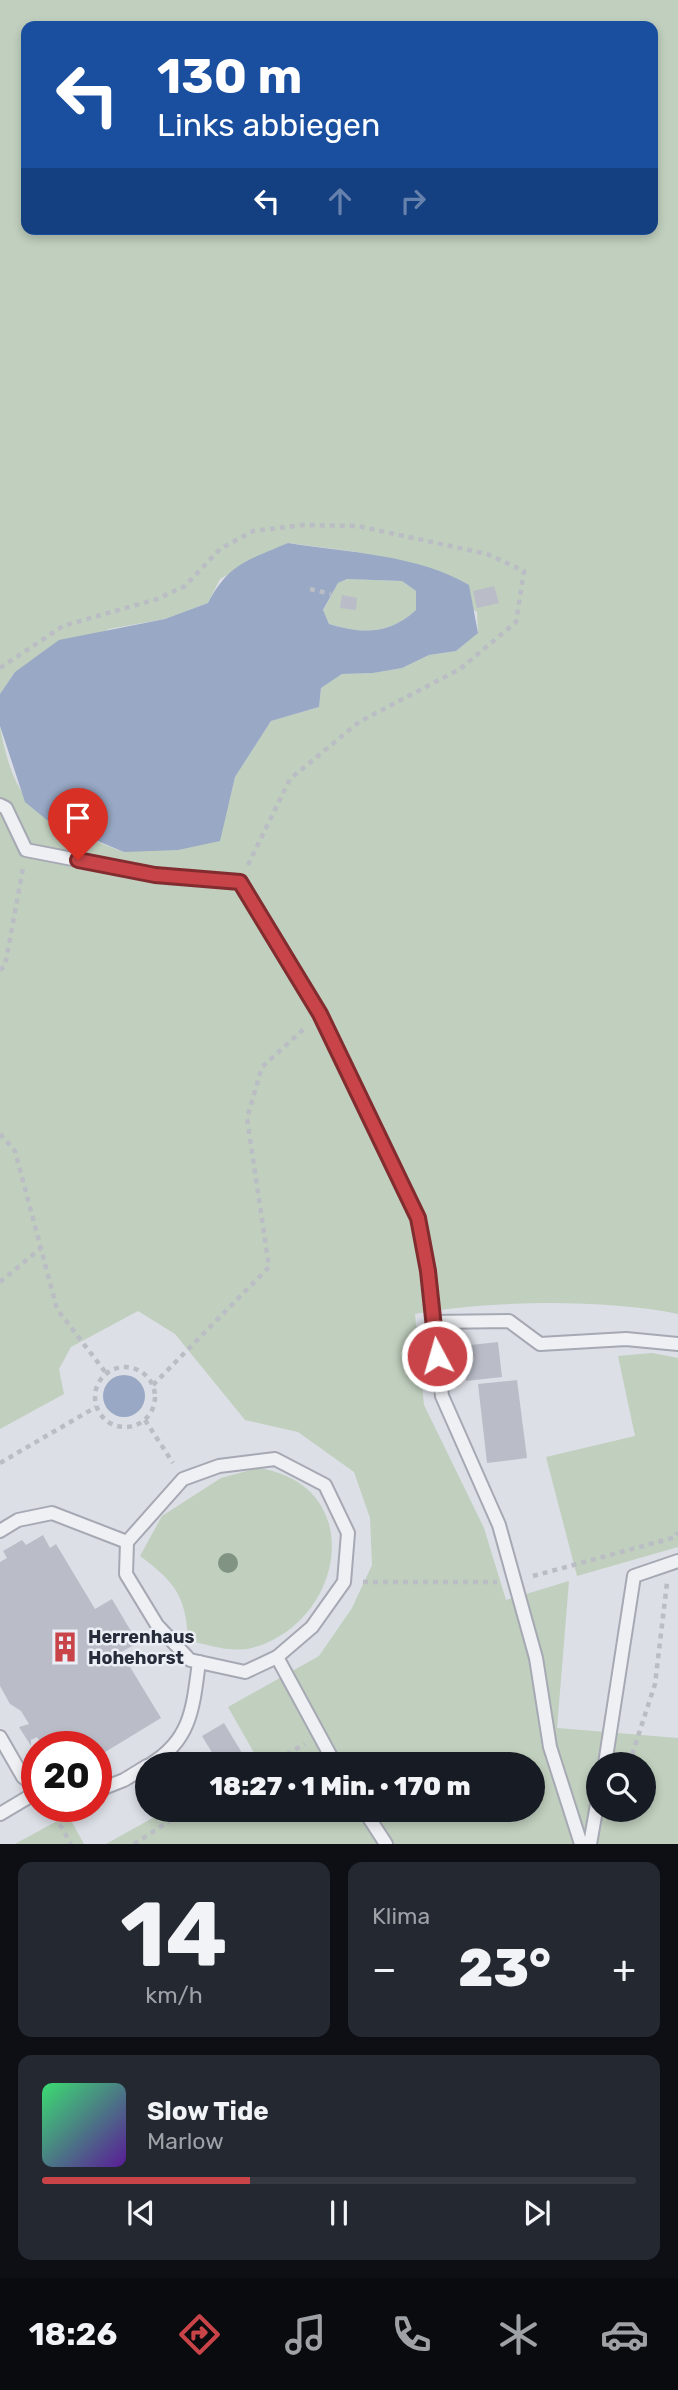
<!DOCTYPE html>
<html lang="de">
<meta charset="utf-8">
<style>
:root{--surface:#171b24;--page:#242831;--text:#f1f3f6;--muted:#9ea1a6;--line:#363941;--accent:#c84448}
body{margin:0;font-family:Rubik,sans-serif;background:var(--page);color:var(--text);height:100vh;display:flex;flex-direction:column;font-size:26px;white-space:nowrap}
*{box-sizing:border-box;margin:0}
p{font-size:23px;color:var(--muted)}
.icon{flex:none;width:38px;height:38px;fill:none;stroke:currentColor;stroke-width:2;stroke-linecap:round;stroke-linejoin:round}
.map{position:relative;height:1844px;overflow:hidden}
.sheet{display:flex;flex-direction:column;gap:18px;padding:18px;background:#0d0f14;flex:1}
.sheet>*{flex:none}
.hud{position:absolute;left:21px;top:21px;width:637px;height:214px;border-radius:14px;box-shadow:0 4px 10px #0003;background:#1a4fa0;color:#fff;overflow:hidden}
.controls{position:absolute;left:586px;top:1752px;display:grid;gap:14px}
.controls a{display:grid;place-items:center;width:70px;height:70px;border-radius:50%;background:var(--surface);box-shadow:0 4px 10px #0003;font-size:35px}
.speed{position:absolute;left:21px;top:1731px;display:flex;gap:14px;font-size:35px;font-weight:700;text-align:center}
.speed>*{display:grid;place-content:center;width:91px;height:91px;border-radius:50%;background:var(--surface);box-shadow:0 4px 10px #0003;line-height:1}
.speed .limit{border:10px solid #d22;background:#fff;color:#111}
.pin{position:absolute;display:grid;place-items:center;width:60px;height:60px;color:#fff;margin:-72px -30px;border-radius:50% 50% 50% 0;rotate:-45deg;box-shadow:0 0 7px #0007}
.pin .icon{rotate:45deg}
.me{position:absolute;width:77px;margin:-38px;rotate:354deg;stroke-linejoin:round;filter:drop-shadow(0 0 5px #0008)}
.turn{display:flex;align-items:center;gap:24px;height:147px;padding:0 21px;font-size:32px}
.turn .icon{width:91px;height:91px;stroke-width:2.5}
.turn b{display:block;font-size:49px;line-height:60px}
.lanes{display:flex;align-items:center;height:66px;padding:0 21px;background:#0003;justify-content:center;gap:35px;direction:ltr}
.lanes .off{opacity:.35}
.big{font-size:52px;font-weight:800;line-height:1.1}
.sheet .widget{flex:1;display:flex;flex-direction:column;justify-content:center;gap:10px;min-width:0;padding:0 24px;border-radius:14px;background:var(--page)}
.sheet .dial{align-items:center;gap:0}
.dial b{font-size:91px;line-height:1}
.song{display:flex;align-items:center;gap:21px}
.cover{width:84px;height:84px;border-radius:10px;background:linear-gradient(135deg,hsl(140 70% 55%),hsl(270 70% 35%))}
.played{height:7px;border-radius:4px;background:linear-gradient(90deg,var(--accent) 35%,var(--line) 35%)}
.keys{display:flex;justify-content:space-around;direction:ltr}
.heat{display:flex;justify-content:space-between;align-items:center;font-size:38px;direction:ltr}
.sheet .tiles{flex:1;display:grid;gap:18px;grid-template-columns:1fr 1fr}
.widget:last-child{grid-column:span 2}
.trip{position:absolute;left:135px;top:1752px;width:410px;height:70px;border-radius:35px;background:var(--surface);box-shadow:0 4px 10px #0003;font-weight:800;line-height:70px;text-align:center}
.dock{display:flex;height:112px;justify-content:space-around;align-items:center;background:#090b0e;color:var(--muted)}
.dock .icon{width:49px;height:49px}
.dock .on{color:var(--accent)}
.dock b{font-size:32px;color:var(--text)}
.map>svg:first-child{display:block}
.green{fill:#c0cfbe;fill-rule:evenodd}
.water{fill:#98a8c5;fill-rule:evenodd}
.building{fill:#babdc8}
.lines{fill:none;stroke-linecap:round;stroke-linejoin:round}
.service-casing{stroke:#a6a9b3;stroke-width:16}
.path{stroke:#babdc4;stroke-width:4.5;stroke-dasharray:5 5;stroke-linecap:butt}
.service{stroke:#eef0f4;stroke-width:12}
.tree{fill:#819484}
.route-casing{stroke:#822c2f;stroke-width:18}
.route{stroke:#c84448;stroke-width:12}
.labels{text-anchor:middle;dominant-baseline:central;stroke-width:5;stroke-linejoin:round;paint-order:stroke}
.poi-label{font-size:18px;font-weight:bold;fill:#272c3b;stroke:#ebeef4;text-anchor:start}
</style>
<div class="map">
<svg width="678" height="1844" viewBox="0 0 678 1844">
<rect width="100%" height="100%" fill="#dcdfe6"/>
<g class="green">
<path d="M0 0H678V1314C605 1299 488 1300 415 1314L424 1405 484 1528 506 1600 569 1581 557 1728 678 1738V1844H106L167 1810H532V1764H248L257 1758 228 1707 319 1656 352 1608 372 1565 370 1518 354 1472 298 1432 245 1420 175 1334 138 1311 71 1347 59 1369 64 1394 0 1429V726C16 816 46 822 124 852L228 806 235 777 271 721 319 707 321 688 342 674 373 673 402 668 429 655 456 651 478 632 477 612 398 561 357 552 288 543 220 579 208 603 165 619 109 629 15 672 0 694ZM26 26H653V229H26ZM598 1764H644V1810H598Z"/>
<path d="M347 579 402 581 416 591V610C389 635 362 634 329 624L323 611 338 583Z"/>
<path d="M652 1353 678 1358V1547L577 1576 546 1457 635 1436 618 1356Z"/>
<path d="M258 1468C368 1484 346 1622 252 1648 231 1653 208 1645 188 1640 186 1596 175 1582 140 1556L162 1516 221 1478Z"/>
<path d="M68 1815 84 1844H15Z"/>
</g>
<g class="water">
<path d="M288 543C346 552 419 555 469 585L478 633 456 651 429 655 402 668 373 673 342 674 321 688 319 707 271 721 235 777 220 841 178 850 124 852 47 820 25 802 0 726V694L15 672 59 640 165 619 208 603C229 563 249 560 288 543ZM347 579 402 581 416 591V610C389 635 362 634 329 624L323 610 338 583Z"/>
<circle cx="124" cy="1396" r="21"/>
</g>
<g class="building">
<path d="M494 586 499 603 477 608 473 591Z"/>
<path d="M342 595 357 598 356 610 340 608Z"/>
<path d="M498 1342 502 1377 466 1381 461 1346Z"/>
<path d="M517 1380 527 1458 487 1463 478 1384Z"/>
<path d="M43 1535 50 1548 56 1544 95 1609 112 1599 138 1643 121 1652 161 1718 97 1757 96 1746 90 1744 43 1746 37 1737 31 1740V1746L19 1727 29 1724 21 1711 10 1704 0 1686V1562L7 1558 3 1551 22 1540 26 1545Z"/>
<path d="M224 1723 248 1763 246 1764H219L202 1736Z"/>
</g>
<g class="lines">
<g class="service-casing">
<g id="service">
<path d="M0 805 6 808 26 850 155 875 240 882 320 1014 418 1218 428 1271 442 1396 499 1525 536 1658 550 1747 581 1844"/>
<path d="M433 1322 509 1321 540 1344 626 1339 678 1344"/>
<path d="M275 1459 325 1485 348 1533 344 1582 312 1627 277 1657 245 1672 190 1660 157 1625 126 1574 127 1542 183 1479 219 1466Z"/>
<path d="M0 1531 18 1520 52 1513 127 1542"/>
<path d="M277 1657 335 1764"/>
<path d="M0 1737 23 1777 37 1788"/>
<path d="M151 1764C192 1739 193 1706 199 1662"/>
<path d="M605 1764 634 1576 678 1561"/>
<path d="M96 1791 124 1780 147 1766"/>
<path d="M364 1810 386 1844"/>
<path d="M0 1814 37 1792"/>
<path d="M590 1844 598 1799"/>
</g>
</g>
<g class="path">
<path d="M310 589 331 594"/>
<path d="M0 668 63 626 157 599 185 586 220 549 253 531 304 525 358 526 487 554 524 571 516 622 460 669 359 722 290 779 248 865"/>
<path d="M0 970 5 966 23 868"/>
<path d="M0 1134 15 1151 57 1309 106 1373"/>
<path d="M0 1282 41 1248"/>
<circle cx="125" cy="1397" r="30"/>
<path d="M153 1385 269 1267 247 1118 262 1067 306 1027"/>
<path d="M145 1420 173 1463"/>
<path d="M0 1463 96 1407"/>
<path d="M533 1576 676 1537 678 1532"/>
<path d="M363 1582H497"/>
<path d="M269 1764 305 1744"/>
<path d="M629 1764 655 1684 667 1583"/>
<path d="M50 1807 71 1844"/>
<path d="M134 1844 186 1810"/>
</g>
<use href="#service" class="service"/>
</g>
<circle class="tree" cx="228" cy="1563" r="10"/>
<g class="lines">
<g class="route-casing">
<path id="route" d="M78 860 155 875 240 882 320 1014 418 1218 428 1271 437 1356"/>
</g>
<use href="#route" class="route"/>
</g>
<defs>
<g id="building-bare" transform="scale(2.415)"><path d="M-4-6H4V6H1V3H-1V6H-4ZM-2.5-4.3h1.7v1.8h-1.7ZM.8-4.3h1.7v1.8H.8ZM-2.5-1h1.7V.8h-1.7ZM.8-1h1.7V.8H.8Z" fill="#c84448" stroke="#ebeef4" stroke-width="2.5" paint-order="stroke"/></g>
</defs>
<g fill-rule="evenodd">
<use href="#building-bare" x="65" y="1647"/>
</g>
<g class="labels">
<g class="poi-label">
<text x="88" y="1637">Herrenhaus<tspan x="88" dy="21">Hohehorst</tspan></text>
</g>
</g>
</svg>
<div class="controls">
<a><svg class="icon" aria-label="search" viewBox="0 0 24 24"><circle cx="10" cy="10" r="6"/><path d="M15 15l6 6"/></svg></a>
</div>
<div class="speed"><div class="limit">20</div></div>
<div class="pin" style="left:78px;top:860px;background:#d93025"><svg class="icon" aria-label="arrive" viewBox="0 0 24 24"><path d="M6 21V4h12l-3 4 3 4H6"/></svg></div>
<svg class="me" style="left:437px;top:1356px" viewBox="-20 -20 40 40"><circle r="17" fill="#c84448" stroke="#fff" stroke-width="3"/><path d="M0-11L8 9 0 5-8 9z" fill="#fff"/></svg>
<div class="trip">18:27 · 1 Min. · 170 m</div>
<div class="hud">
<div class="turn"><svg class="icon" aria-label="left" viewBox="0 0 24 24"><path d="M17 20v-9H6M10 6l-5 5 5 5"/></svg><div><b>130 m</b>Links abbiegen</div></div>
<div class="lanes"><svg class="icon" aria-label="left" viewBox="0 0 24 24"><path d="M17 20v-9H6M10 6l-5 5 5 5"/></svg><svg class="icon off" aria-label="ahead" viewBox="0 0 24 24"><path d="M12 20V5M6 11l6-6 6 6"/></svg><svg class="icon off" aria-label="right" viewBox="0 0 24 24"><path d="M7 20v-9h11M14 6l5 5-5 5"/></svg></div>
</div>
</div>
<section class="sheet">
<div class="tiles">
<div class="widget dial"><b>14</b><p>km/h</p></div>
<div class="widget"><p>Klima</p>
<div class="heat"><a>−</a><b class="big">23°</b><a>+</a></div>
</div>
<div class="widget">
<div class="song"><i class="cover"></i><div><b>Slow Tide</b><p>Marlow</p></div></div>
<div class="played"></div>
<div class="keys"><svg class="icon" aria-label="previous" viewBox="0 0 24 24"><path d="M18 5L8 12l10 7zM5 5v14"/></svg><svg class="icon" aria-label="pause" viewBox="0 0 24 24"><path d="M8 5v14M16 5v14"/></svg><svg class="icon" aria-label="next" viewBox="0 0 24 24"><path d="M6 5l10 7-10 7zM19 5v14"/></svg></div>
</div>
</div>
</section>
<nav class="dock">
<b>18:26</b>
<svg class="icon on" aria-label="directions" viewBox="0 0 24 24"><path d="M12 3l9 9-9 9-9-9zM9 14v-3h6M13 9l2 2-2 2"/></svg>
<svg class="icon" aria-label="music" viewBox="0 0 24 24"><path d="M9 18V5l10-2v13"/><circle cx="6" cy="18" r="3"/><circle cx="16" cy="16" r="3"/></svg>
<svg class="icon" aria-label="phone" viewBox="0 0 24 24"><path d="M5 4h4l2 5-3 2q2 4 5 5l2-3 5 2v4C11 20 4 13 5 4z"/></svg>
<svg class="icon" aria-label="climate" viewBox="0 0 24 24"><path d="M12 3v18M4 7l16 10M4 17L20 7"/></svg>
<svg class="icon" aria-label="car" viewBox="0 0 24 24"><path d="M5 17H2v-5l4-1 3-4h7l3 4 3 1v5h-3M9 17h6M6 11h13"/><circle cx="7" cy="17" r="2"/><circle cx="17" cy="17" r="2"/></svg>
</nav>
